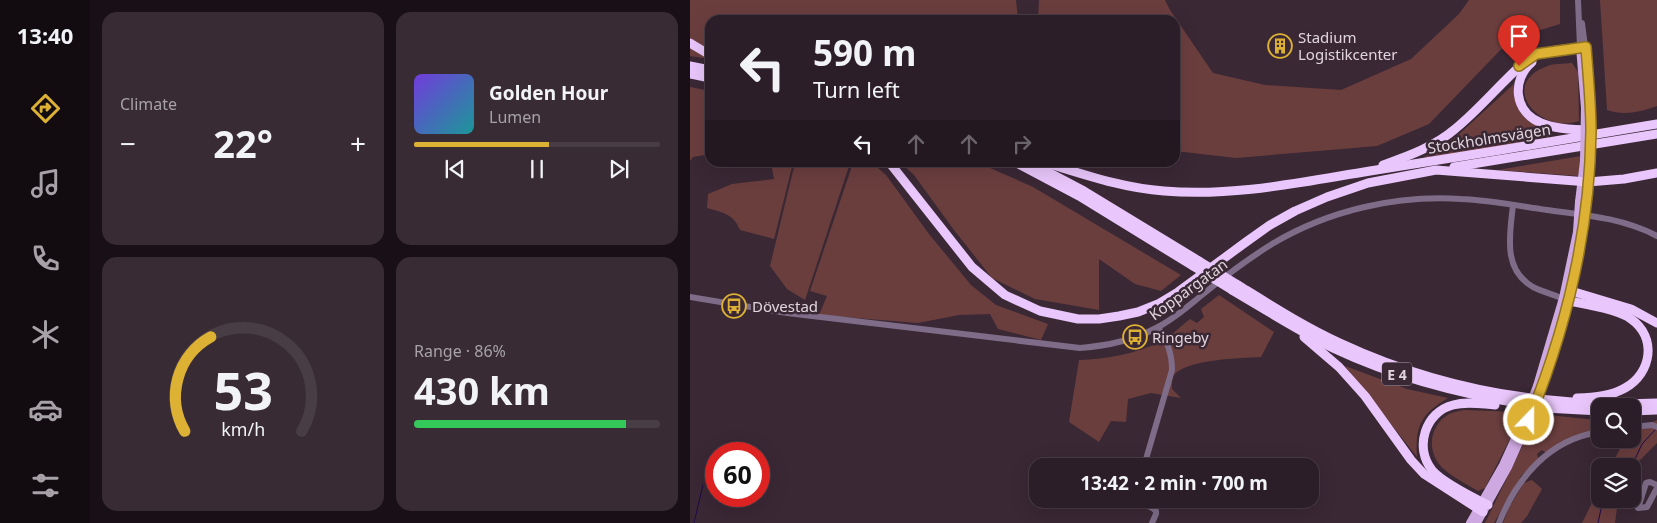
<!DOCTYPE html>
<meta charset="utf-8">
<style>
:root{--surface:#2c1e28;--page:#382b34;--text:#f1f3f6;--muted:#a6a2a8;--line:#483c45;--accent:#ddb133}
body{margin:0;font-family:"Noto Sans",sans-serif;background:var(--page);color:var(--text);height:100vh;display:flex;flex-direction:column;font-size:19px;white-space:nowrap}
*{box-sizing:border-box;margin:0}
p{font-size:16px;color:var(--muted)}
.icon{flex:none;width:28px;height:28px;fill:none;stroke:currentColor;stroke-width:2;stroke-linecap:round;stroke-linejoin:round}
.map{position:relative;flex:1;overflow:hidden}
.details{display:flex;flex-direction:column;gap:12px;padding:12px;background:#181016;width:600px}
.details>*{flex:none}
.banner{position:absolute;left:15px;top:15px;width:475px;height:152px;border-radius:15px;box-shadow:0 5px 20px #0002,0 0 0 1px var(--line);background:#2c1e28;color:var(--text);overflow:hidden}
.tools{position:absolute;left:901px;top:398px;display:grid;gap:10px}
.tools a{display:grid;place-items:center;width:50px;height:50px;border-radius:10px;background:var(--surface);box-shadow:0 5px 20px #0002,0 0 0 1px var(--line);font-size:25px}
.speed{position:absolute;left:15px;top:442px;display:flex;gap:10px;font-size:25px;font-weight:700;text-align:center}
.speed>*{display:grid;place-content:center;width:65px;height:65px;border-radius:50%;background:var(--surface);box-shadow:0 5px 20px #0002,0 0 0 1px var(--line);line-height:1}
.speed .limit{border:8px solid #d22;background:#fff;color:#111}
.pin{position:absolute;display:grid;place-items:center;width:42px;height:42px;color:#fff;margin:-51px -21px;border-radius:50% 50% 50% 0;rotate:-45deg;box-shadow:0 0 5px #0007}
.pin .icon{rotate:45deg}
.me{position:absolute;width:55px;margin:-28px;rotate:22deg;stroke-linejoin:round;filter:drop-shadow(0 0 4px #0008)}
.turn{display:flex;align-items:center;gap:18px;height:105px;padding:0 25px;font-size:22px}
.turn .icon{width:65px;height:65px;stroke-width:2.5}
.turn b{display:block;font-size:35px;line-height:42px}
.lanes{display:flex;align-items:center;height:48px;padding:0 25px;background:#0003;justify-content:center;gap:25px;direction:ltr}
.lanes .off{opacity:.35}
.big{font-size:38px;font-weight:700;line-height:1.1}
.details .card{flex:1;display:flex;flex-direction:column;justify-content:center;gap:8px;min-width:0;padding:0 18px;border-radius:15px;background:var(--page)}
.details .dial{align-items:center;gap:0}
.dial svg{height:130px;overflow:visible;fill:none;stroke:var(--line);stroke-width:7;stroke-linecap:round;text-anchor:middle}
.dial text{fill:var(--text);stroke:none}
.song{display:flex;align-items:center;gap:15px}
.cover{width:60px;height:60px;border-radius:8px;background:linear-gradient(135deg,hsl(260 70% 55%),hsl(180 70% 35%))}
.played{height:5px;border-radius:2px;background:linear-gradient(90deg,var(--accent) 55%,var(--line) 55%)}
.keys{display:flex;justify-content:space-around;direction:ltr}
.heat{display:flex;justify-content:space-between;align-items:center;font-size:28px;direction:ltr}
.charge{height:8px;border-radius:4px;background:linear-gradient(90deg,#34c759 86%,var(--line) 0)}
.details .tiles{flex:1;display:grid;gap:12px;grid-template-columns:repeat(2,1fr)}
.trip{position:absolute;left:339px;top:458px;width:290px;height:50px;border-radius:15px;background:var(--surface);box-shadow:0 5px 20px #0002,0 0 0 1px var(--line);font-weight:700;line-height:50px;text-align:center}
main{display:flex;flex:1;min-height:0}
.tabs{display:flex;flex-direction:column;width:90px;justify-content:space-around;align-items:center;background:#120c10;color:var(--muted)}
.tabs .icon{width:35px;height:35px}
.tabs .active{color:var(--accent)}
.tabs b{font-size:22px;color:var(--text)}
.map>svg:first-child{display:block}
.green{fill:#6b3e3e}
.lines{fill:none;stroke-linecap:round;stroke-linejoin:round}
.stream{stroke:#1f0b46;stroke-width:1}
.minor{stroke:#7e6c88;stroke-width:6}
.major{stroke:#cea9e1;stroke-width:8}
.highway{stroke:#e9c6fb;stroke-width:9}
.major-bridge{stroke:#cea9e1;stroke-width:8}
.highway-bridge{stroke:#e9c6fb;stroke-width:9}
.route-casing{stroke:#907321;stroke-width:12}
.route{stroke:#ddb133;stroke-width:9}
.labels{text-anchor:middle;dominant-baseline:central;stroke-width:5;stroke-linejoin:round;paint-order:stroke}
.shield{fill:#3a2835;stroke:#afa1ab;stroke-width:1}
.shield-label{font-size:14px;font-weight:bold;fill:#e1d5dd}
.poi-label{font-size:15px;fill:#e1d5dd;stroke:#3a2835;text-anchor:start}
.street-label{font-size:15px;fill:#e1d5dd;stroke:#3a2835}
</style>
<main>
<nav class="tabs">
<b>13:40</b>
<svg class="icon active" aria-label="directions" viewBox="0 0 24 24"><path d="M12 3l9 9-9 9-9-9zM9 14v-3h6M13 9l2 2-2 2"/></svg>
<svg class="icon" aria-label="music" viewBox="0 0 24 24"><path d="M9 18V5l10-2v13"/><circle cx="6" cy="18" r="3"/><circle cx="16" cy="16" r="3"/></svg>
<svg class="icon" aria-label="phone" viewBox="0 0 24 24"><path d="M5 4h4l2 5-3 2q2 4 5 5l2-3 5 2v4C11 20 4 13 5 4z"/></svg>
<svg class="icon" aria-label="climate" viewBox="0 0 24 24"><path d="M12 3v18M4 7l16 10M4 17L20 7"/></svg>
<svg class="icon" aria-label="car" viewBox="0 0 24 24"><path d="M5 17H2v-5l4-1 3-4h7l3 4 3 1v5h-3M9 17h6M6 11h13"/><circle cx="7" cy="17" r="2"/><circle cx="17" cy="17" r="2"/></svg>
<svg class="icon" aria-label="filters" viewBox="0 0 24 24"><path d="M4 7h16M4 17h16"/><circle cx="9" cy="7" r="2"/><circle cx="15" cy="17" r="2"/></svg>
</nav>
<section class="details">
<div class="tiles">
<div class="card"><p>Climate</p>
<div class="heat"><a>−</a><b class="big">22°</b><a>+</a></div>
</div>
<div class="card">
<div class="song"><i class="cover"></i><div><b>Golden Hour</b><p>Lumen</p></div></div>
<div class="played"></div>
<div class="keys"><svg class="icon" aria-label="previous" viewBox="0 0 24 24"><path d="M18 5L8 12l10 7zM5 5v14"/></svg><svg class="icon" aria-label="pause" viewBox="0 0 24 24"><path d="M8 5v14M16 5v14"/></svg><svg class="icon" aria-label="next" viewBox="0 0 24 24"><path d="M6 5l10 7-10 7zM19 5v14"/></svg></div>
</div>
<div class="card dial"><svg viewBox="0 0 100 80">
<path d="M14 69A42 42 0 1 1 86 69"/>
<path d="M14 69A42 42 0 0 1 30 11" stroke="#ddb133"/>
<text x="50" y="56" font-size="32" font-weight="700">53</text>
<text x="50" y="72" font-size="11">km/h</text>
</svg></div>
<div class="card"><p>Range · 86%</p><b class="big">430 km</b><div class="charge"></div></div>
</div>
</section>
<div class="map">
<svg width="967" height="523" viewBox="0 0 967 523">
<rect width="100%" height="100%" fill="#3a2835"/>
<g class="green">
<path d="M0 0H326L328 20H20V59L0 56Z"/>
<path d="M349 0H475L480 10 523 73 575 85 651 90 721 59 769 14 779 0H870V24L821 39 739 124 687 146 546 158 485 151V20H348Z"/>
<path d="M910 0H967V106C950 112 933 116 917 110Z"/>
<path d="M882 63 888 72 889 121C849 135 809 85 855 67 863 63 874 64 882 63Z"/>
<path d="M824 84C827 116 832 119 860 131L861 139 733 158 766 137Z"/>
<path d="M0 87 20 91V154L3 157 0 161Z"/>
<path d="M891 156 888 176 808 170Z"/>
<path d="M81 163H103L84 239 50 230C44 214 32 212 17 208L18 194 42 184 84 179Z"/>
<path d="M105 163H160L115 300 97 289 80 266Z"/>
<path d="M163 163H182L196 175 239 234 281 285 306 305 358 324 351 340 308 329 300 314 269 315 228 323 129 315 137 296 120 291Z"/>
<path d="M211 163H289L343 187 491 275 471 291 445 284 409 259V310L345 299 302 278 264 230 224 175Z"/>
<path d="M529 295 584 332 571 357C553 358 492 359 483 377 482 380 482 385 482 389L491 398 461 393 438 399 436 422 421 421 409 442 379 422 389 360C417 359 446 354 472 341 482 335 491 326 500 319L507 323 514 317 511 309Z"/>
<path d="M655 366 717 389 758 398C731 414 725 426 727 457Z"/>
<path d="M774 410 829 412V421L795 488 788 491C777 484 764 478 755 470 736 455 738 426 759 414 763 412 769 411 774 410Z"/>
<path d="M848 414 907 420 910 428 870 443 856 453 852 450 847 454 849 459 831 476 804 523H795Z"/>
<path d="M967 420V443L943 467 921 466 935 439H942L943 431Z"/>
<path d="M842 480 852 489 837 516 831 523H813L819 508 834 483Z"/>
<path d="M910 487V499H931L927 508 925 523H892Z"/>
</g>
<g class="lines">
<g class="stream">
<path d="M935 466 946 457 952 444 966 429"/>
<path d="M4 523 13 485"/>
<path d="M908 523 911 509 916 499"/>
</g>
<g class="minor">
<path d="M888 0 890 47"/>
<path d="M892 23 895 47"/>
<path d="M823 205C820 234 812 269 843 287 853 292 865 295 876 300"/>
<path d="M0 297 97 313 390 348C416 346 442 341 466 328 483 320 497 307 512 295 534 277 558 259 582 244 639 210 706 195 771 199 800 200 829 206 857 210 895 215 933 218 967 236"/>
<path d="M942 427 962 425 967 427"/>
<path d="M454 466 482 370C482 353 477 341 468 327"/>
<path d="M967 485 960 482 956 483 948 508 957 507 967 488"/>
<path d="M449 499C453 506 461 505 466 511V514L462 523"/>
<path d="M809 523C827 478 859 439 910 432"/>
</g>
<g class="major">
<path d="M890 47 895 108"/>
<path d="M899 89 901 108"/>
<path d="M896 200 900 161"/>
<path d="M889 202 894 161"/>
<path d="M847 386 873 298 887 232"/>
<path d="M852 387 879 301 889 252"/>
<path d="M780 523 813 465 834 419"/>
<path d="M787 523 818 467 839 420"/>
</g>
<g class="highway">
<path d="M0 43 20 55"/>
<path d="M842 62C821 80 824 112 851 123 865 129 886 130 901 130"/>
<path d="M0 66 20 70"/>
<path d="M0 74 20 78"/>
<path d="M199 162 282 267 315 295 350 311 388 319H409L429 316 448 312 468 304 488 292 556 242 580 225 605 211 637 197 678 183 746 170 898 182 934 179 967 173"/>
<path d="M325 162 389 196 503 266"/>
<path d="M339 162 394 191 509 261"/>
<path d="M353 162C393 174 432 188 474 191 543 197 612 182 680 171 776 156 871 140 967 124"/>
<path d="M693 165C718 156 744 147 765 129 791 108 812 81 838 59 855 49 876 49 895 47"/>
<path d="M764 167 967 134"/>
<path d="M548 285C582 306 615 327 650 343 751 390 856 408 967 403"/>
<path d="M542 290C576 310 609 331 645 349 713 381 786 398 860 408"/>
<path d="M881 291 941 309 967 323"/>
<path d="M879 301C894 304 929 309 941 319 967 337 962 373 935 388 921 396 903 398 887 398"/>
<path d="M614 337 649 367 675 396 721 460 734 474 793 512"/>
<path d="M855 408 910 411"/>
<path d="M942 411 967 410"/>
<path d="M798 505C784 498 751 481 742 470 724 448 735 412 763 405 777 401 791 404 805 405"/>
</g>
<g class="major-bridge">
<path d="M894 161 895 108"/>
<path d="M900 161 901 108"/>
<path d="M887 232 889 202"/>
<path d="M892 233 896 200"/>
<path d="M834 419 847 386"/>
<path d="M839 420 852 387"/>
</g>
<g class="highway-bridge">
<path d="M509 261 548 285"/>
<path d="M503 266 542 290"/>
</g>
</g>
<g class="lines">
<g class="route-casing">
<path id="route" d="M829 66 846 54 896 47C898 75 901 103 901 131 900 229 876 329 839 420"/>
</g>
<use href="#route" class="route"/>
</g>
<defs>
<g id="building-ring" transform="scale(1.25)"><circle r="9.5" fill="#3a2835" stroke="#ddb133" stroke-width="1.5"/><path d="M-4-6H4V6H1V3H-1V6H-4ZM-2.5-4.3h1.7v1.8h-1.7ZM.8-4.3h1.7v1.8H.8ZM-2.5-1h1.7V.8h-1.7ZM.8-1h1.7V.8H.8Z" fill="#ddb133"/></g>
<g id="bus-ring" transform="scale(1.25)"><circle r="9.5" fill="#3a2835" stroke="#ddb133" stroke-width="1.5"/><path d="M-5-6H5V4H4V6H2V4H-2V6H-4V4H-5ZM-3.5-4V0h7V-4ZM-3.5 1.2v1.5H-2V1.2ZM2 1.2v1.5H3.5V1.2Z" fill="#ddb133"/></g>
</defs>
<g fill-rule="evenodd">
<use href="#building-ring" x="590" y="46"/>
<use href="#bus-ring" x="44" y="306"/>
<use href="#bus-ring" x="445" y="337"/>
</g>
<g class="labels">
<rect class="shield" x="692" y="362.5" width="30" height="23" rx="4"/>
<g class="shield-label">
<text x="707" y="374">E 4</text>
</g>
<g class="poi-label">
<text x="608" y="37">Stadium<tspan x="608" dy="17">Logistikcenter</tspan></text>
<text x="62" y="306">Dövestad</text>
<text x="462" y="337">Ringeby</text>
</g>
<g class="street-label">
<text transform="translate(799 138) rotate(-9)">Stockholmsvägen</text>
<text transform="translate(498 289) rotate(-36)">Koppargatan</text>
</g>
</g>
</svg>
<div class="tools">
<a><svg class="icon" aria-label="search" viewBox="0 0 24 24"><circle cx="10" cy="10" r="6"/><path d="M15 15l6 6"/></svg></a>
<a><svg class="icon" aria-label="layers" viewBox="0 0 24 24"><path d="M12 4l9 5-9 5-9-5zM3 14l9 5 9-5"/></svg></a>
</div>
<div class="speed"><div class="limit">60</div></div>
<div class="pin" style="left:829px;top:66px;background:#d93025"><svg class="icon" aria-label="arrive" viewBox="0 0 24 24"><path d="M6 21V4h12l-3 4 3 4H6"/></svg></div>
<svg class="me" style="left:839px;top:420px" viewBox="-20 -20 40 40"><circle r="17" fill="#ddb133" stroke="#fff" stroke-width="3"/><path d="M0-11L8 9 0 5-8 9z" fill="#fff"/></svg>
<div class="trip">13:42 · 2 min · 700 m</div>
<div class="banner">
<div class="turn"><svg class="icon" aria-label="left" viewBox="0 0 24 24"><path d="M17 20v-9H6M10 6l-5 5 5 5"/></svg><div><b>590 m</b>Turn left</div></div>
<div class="lanes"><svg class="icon" aria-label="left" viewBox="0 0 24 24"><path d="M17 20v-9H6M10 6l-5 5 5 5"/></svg><svg class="icon off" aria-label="ahead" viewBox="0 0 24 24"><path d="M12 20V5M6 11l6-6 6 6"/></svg><svg class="icon off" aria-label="ahead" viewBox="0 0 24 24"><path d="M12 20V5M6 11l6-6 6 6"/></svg><svg class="icon off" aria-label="right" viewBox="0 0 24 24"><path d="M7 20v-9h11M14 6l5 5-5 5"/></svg></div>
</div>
</div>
</main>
